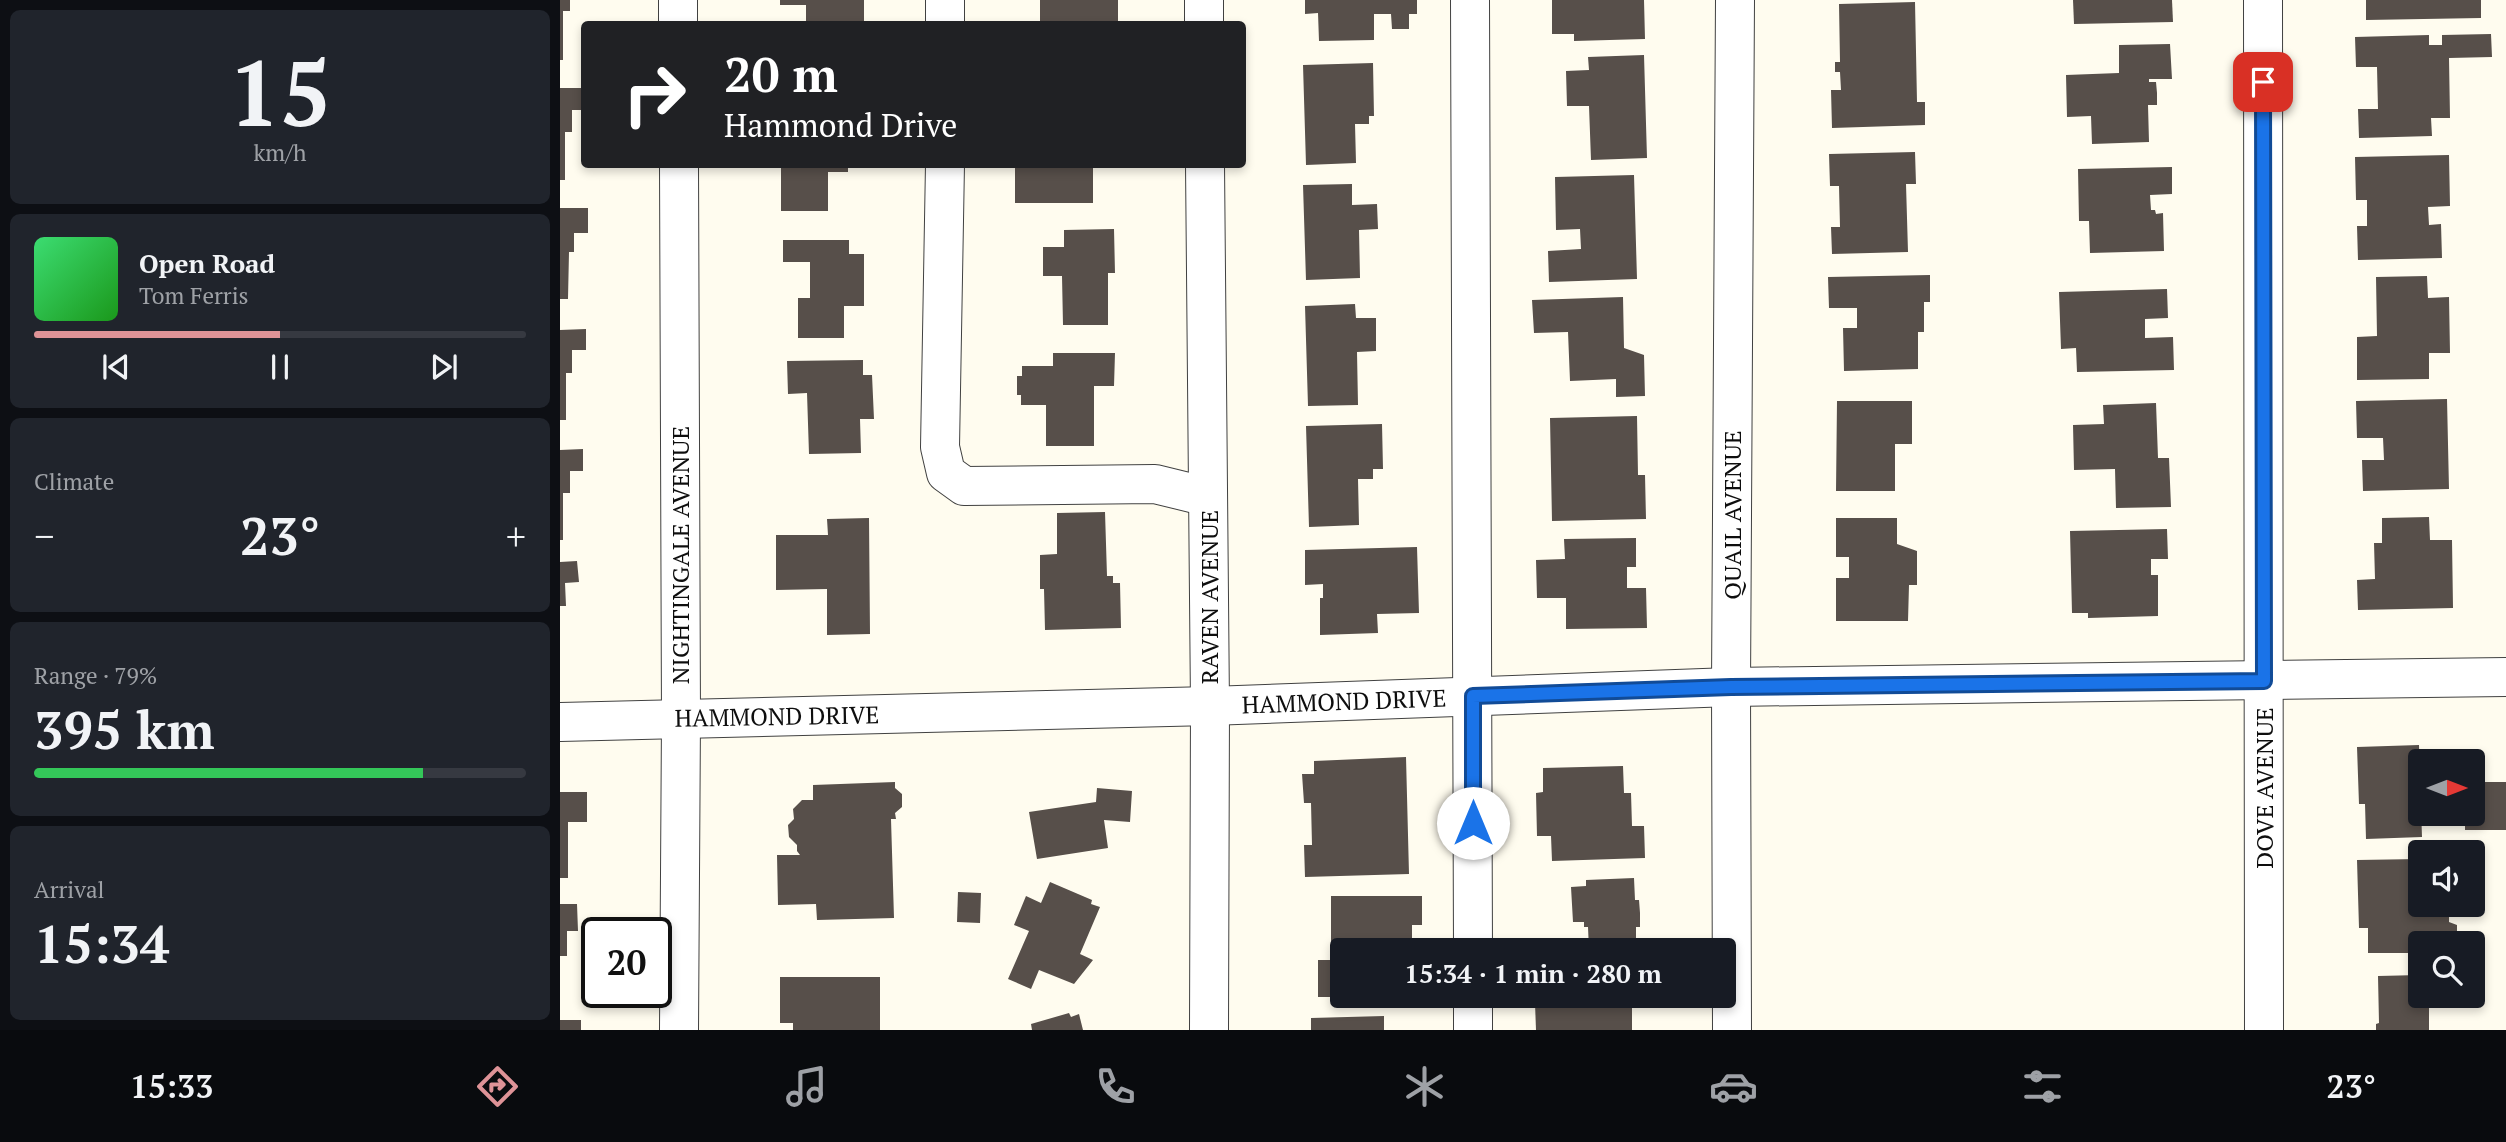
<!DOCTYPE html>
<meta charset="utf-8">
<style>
:root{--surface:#171b24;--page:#20242c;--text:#f1f3f6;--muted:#9ea1a6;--line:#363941;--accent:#de9397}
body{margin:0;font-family:"PT Serif",serif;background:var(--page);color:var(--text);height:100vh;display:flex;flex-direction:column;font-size:26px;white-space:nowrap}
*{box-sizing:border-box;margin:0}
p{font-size:23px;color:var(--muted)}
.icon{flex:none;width:38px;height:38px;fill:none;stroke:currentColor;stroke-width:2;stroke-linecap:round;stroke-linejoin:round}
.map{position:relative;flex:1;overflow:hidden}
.details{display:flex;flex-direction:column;gap:10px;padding:10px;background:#0d0f14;width:560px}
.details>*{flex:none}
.hud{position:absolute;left:21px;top:21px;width:665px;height:147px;border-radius:7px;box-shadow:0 4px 10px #0003;background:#202124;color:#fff;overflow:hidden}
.needle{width:46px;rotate:90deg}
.buttons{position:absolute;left:1848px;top:749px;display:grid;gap:14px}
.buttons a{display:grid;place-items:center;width:77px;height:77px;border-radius:7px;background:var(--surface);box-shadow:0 4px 10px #0003;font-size:35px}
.speed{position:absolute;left:21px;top:917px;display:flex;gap:14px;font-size:35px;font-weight:700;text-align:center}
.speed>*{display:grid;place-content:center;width:91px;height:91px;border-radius:50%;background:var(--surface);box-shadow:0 4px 10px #0003;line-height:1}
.speed .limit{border:4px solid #111;border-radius:10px;background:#fff;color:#111}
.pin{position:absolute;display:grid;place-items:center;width:60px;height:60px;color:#fff;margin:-30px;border-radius:14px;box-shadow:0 4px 10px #0006}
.me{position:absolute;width:77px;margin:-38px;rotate:0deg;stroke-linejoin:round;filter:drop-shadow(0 0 5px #0008)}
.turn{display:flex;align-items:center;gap:24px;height:147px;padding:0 28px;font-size:32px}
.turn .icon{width:91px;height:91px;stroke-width:2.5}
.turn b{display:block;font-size:49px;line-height:60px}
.big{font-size:52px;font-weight:600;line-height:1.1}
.details .card{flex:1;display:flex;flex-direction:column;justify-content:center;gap:10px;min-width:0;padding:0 24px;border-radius:10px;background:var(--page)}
.details .dial{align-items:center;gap:0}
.dial b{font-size:91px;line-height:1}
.song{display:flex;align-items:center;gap:21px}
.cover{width:84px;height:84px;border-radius:10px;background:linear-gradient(135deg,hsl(140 70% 55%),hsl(120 70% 35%))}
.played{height:7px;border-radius:4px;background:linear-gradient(90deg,var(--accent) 50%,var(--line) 50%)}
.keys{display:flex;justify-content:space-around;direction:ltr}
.heat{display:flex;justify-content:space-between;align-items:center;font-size:38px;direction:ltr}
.charge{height:10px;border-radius:5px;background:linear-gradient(90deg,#34c759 79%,var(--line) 0)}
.trip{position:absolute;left:770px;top:938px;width:406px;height:70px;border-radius:7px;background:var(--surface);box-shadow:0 4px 10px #0003;font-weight:600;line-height:70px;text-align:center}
.tab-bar{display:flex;height:112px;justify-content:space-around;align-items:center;background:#090b0e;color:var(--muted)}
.tab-bar .icon{width:49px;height:49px}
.tab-bar .on{color:var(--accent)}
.tab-bar b{font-size:32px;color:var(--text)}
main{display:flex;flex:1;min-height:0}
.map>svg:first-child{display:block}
.building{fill:#574f4a}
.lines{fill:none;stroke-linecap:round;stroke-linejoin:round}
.minor-casing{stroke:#414141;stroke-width:40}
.minor{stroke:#fff;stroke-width:38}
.route-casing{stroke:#114b97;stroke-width:18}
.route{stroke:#1a73e8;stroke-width:12}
.labels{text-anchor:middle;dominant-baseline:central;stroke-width:7;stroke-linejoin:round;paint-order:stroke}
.street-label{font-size:24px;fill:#0e0e0e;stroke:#fff}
</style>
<main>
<section class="details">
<div class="card dial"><b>15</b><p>km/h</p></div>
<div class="card">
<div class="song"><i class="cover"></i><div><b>Open Road</b><p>Tom Ferris</p></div></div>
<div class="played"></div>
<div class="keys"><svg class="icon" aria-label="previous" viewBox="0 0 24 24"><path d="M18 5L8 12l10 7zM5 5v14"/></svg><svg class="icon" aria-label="pause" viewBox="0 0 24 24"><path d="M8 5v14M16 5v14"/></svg><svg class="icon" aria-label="next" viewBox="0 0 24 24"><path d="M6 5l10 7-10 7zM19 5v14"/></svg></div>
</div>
<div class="card"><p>Climate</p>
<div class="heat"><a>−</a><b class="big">23°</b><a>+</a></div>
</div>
<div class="card"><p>Range · 79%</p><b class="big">395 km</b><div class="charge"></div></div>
<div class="card"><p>Arrival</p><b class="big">15:34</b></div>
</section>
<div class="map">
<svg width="1946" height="1030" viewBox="0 0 1946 1030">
<rect width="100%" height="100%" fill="#fffcef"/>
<g class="building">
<path d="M0 0H10V11H3V60H0Z"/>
<path d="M220 0H304V24H246V5H220Z"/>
<rect x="480" y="0" width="78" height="24"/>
<path d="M745 0H857V14H849V29H832L831 14H814V40L759 41 758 13 745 14Z"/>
<path d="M992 0H1084L1085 39 1014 41V34H992Z"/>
<path d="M1513 0H1612L1613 22 1514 24Z"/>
<path d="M1806 0H1921V18L1806 20Z"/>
<path d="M1355 2 1357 102H1365V125L1272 128 1271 90H1281L1280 72H1275V62H1280L1279 4Z"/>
<path d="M1931 34 1932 57 1889 58 1890 118H1871L1872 136 1799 138 1798 109H1818L1817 67H1796L1795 37 1869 35V45H1882V35Z"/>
<path d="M1610 44 1612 79H1589V82H1596L1597 93V105H1588L1589 142 1532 144 1531 116 1507 117 1506 75 1559 73V45Z"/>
<path d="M1084 55 1087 158 1031 160 1029 106H1007L1006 71 1029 70 1028 57Z"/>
<path d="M813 63 814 116H809V124H795L796 163 746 165 743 65Z"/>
<path d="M0 88H24V110H12V132H5V180H0Z"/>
<path d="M1355 152 1356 184H1346L1348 252 1272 254 1271 227H1280L1279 186H1270L1269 154Z"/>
<path d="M1889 155 1890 206 1868 207 1869 225 1881 224 1882 258 1798 260 1797 226H1807V200H1796L1795 157Z"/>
<path d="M221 164H288V172H268V211H221Z"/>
<rect x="455" y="164" width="78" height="39"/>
<path d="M1612 167V194L1590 195 1591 210H1595L1596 214 1603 213 1604 251 1530 253 1529 221H1519L1518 169Z"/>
<path d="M1074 175 1077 279 989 282 988 251 1021 249 1020 229 996 230 995 177Z"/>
<path d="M792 184V205L817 204 818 229 799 230 800 278 746 280 743 185Z"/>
<path d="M0 208H28V233H14V252H9L8 299H0Z"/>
<path d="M554 229 555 273H548V325H503L502 276H483V247H504V230Z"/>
<path d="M223 240H289V254H304V306H284V338H238V298H250V262H223Z"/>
<path d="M1370 275V302H1364V332H1358V369L1284 371 1283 328H1297V308H1269L1268 277Z"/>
<path d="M1867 276 1868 298 1889 297 1890 353H1869V379L1797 380V337L1817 336 1816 277Z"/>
<path d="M1607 289 1608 318 1585 319V338L1613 337 1614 370 1517 372 1516 348 1501 349 1499 292Z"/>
<path d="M1063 297 1064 348 1084 355 1085 396 1056 397V379L1010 381 1008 332 974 333 972 300Z"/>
<path d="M795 304 796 318H816V351L797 352 798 405 748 406 745 306Z"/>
<path d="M26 329V350H12V373H6V420H0V330Z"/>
<path d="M493 353H555L554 386H534V446H486V405H461V395H457V376H462V366H493Z"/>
<path d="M303 360V375H312L314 419H300L301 453 249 454 247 393 228 394 227 361Z"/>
<path d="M1887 399 1889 489 1803 491 1802 460H1824L1823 438H1797L1796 401Z"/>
<path d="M1277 401H1352V444H1335V491H1276Z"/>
<path d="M1596 403 1598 458H1609L1611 507 1556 508 1555 469 1514 470 1513 425 1544 424 1543 405Z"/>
<path d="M1077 416 1078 475H1085L1086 519 992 521 990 418Z"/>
<path d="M822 424 823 469H813V479H798L799 525 749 527 746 426Z"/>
<path d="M23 449V471H10V493H3V540H0V450Z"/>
<path d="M545 512 547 576H553V583H560L561 628 485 630 484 589H480V555L497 554V513Z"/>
<path d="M1869 517 1870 540H1892L1893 608 1798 610 1797 580 1815 579 1814 543H1822V518Z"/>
<path d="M309 518 310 634 267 635V589L216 590V535H268L267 519Z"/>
<path d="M1276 518H1337V544L1357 551V585H1349L1348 621H1276V578H1289V557H1276Z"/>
<path d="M1607 529 1608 559H1591V575H1598V616L1528 618V613H1512L1510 531Z"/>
<path d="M1076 538V567H1067V588H1086L1087 628 1006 629V598H977L976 560 1005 559 1004 539Z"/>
<path d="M857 547 859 613 817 614 818 633 760 635V598H763V584L745 585V550Z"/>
<path d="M17 561 19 582 5 583 6 606H0V562Z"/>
<path d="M1859 745 1862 837 1806 839 1805 804H1799L1797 747Z"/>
<path d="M846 757 849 874 745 877 744 845H752L751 803H744L742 774H754V761Z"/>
<path d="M1063 766 1064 793H1071L1072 826H1084L1085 858 992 861 991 836H977L976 793 983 792V768Z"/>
<path d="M335 782V788L342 794V807L335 813 336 819H331L334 918 257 920 256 904 218 905 217 855H240L237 851V845L229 837 228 825 234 819 233 809 242 800H253V785Z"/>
<path d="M1913 782H1946V830H1905V814H1913Z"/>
<path d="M537 788 572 791 570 822 544 820 548 848 477 859 469 812 536 802Z"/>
<path d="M0 792H27V822H8V878H0Z"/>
<path d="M1860 859V905H1889V922L1897 925V943H1860V953H1808V928H1799L1797 860Z"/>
<path d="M1074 878 1075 900H1079L1080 913V927H1076V950H1029L1028 927H1024V922H1013L1011 887 1026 886V880Z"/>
<path d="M490 882 532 900 531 904 540 907 520 954 533 960 514 984 479 970 471 989 448 979 469 931 454 925 466 896 481 903Z"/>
<path d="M398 892 421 893 420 923 397 922Z"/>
<path d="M771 896H862V925H852V950H782V997H758V960H771Z"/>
<path d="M0 904H17L18 931H7V956H0Z"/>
<path d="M1860 975V996H1869V1030H1816V1024L1819 1023 1818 976Z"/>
<path d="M220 977H320V1030H233V1023H220Z"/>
<path d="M1072 1001V1030H976L975 1003Z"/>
<path d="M509 1013 511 1017 519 1014 523 1030H472L471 1024Z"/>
<path d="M824 1016V1030H751V1018Z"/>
<rect x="0" y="1020" width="21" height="10"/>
</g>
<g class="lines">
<g class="minor-casing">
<g id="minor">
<path d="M118 0V24"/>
<path d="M385 0V24"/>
<path d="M644 0V24"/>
<path d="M910 0 913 950"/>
<path d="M1703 0 1704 1030"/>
<path d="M119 164 121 718 119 1030"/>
<path d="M385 164 380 447 386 473 404 486 595 484 648 497"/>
<path d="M645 164 650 706 649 1030"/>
<path d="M0 722 650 706 1171 687 1946 677"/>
<path d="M913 996V1030"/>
<path d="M1172 1030 1171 687 1175 0"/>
</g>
</g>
<use href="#minor" class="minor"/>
</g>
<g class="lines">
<g class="route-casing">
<path id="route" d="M913 823V696L1171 687 1704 681 1703 82"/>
</g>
<use href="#route" class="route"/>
</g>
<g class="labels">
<g class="street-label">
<text transform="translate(1172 515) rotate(-90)">QUAIL AVENUE</text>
<text transform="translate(120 555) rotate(-90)">NIGHTINGALE AVENUE</text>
<text transform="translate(649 597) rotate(-90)">RAVEN AVENUE</text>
<text transform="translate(784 701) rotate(-2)">HAMMOND DRIVE</text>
<text transform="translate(217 716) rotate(-1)">HAMMOND DRIVE</text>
<text transform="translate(1704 788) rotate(-90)">DOVE AVENUE</text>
</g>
</g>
</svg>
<div class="buttons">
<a><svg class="needle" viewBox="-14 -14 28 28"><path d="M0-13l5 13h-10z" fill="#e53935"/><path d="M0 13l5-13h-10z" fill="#9ea1a6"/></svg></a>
<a><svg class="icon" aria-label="sound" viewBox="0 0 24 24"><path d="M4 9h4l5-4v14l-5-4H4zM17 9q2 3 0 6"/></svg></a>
<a><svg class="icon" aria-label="search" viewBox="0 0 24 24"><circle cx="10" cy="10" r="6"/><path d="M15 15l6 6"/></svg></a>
</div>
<div class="speed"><div class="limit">20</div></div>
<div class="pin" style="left:1703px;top:82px;background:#d93025"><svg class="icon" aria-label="arrive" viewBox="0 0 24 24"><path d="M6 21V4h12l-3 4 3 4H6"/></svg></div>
<svg class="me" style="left:913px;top:823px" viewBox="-20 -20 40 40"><circle r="19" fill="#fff"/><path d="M0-13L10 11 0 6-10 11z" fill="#1a73e8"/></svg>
<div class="trip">15:34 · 1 min · 280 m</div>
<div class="hud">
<div class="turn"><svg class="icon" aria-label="right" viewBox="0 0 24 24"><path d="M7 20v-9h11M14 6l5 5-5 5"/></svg><div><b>20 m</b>Hammond Drive</div></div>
</div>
</div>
</main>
<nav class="tab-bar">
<b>15:33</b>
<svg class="icon on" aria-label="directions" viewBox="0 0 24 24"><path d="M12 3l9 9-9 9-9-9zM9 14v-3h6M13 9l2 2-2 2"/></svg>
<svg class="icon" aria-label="music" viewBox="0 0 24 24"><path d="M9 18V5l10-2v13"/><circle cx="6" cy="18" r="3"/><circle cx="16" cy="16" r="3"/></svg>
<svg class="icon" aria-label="phone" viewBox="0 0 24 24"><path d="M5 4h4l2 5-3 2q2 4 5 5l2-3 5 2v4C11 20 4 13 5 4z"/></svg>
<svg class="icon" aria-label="climate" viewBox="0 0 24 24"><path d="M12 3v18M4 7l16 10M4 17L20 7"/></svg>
<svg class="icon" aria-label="car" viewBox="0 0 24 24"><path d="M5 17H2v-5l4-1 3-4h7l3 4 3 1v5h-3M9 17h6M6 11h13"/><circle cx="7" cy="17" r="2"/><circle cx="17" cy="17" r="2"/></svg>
<svg class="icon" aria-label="filters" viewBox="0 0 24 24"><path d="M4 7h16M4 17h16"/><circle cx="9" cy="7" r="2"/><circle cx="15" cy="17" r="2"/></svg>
<b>23°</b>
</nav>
